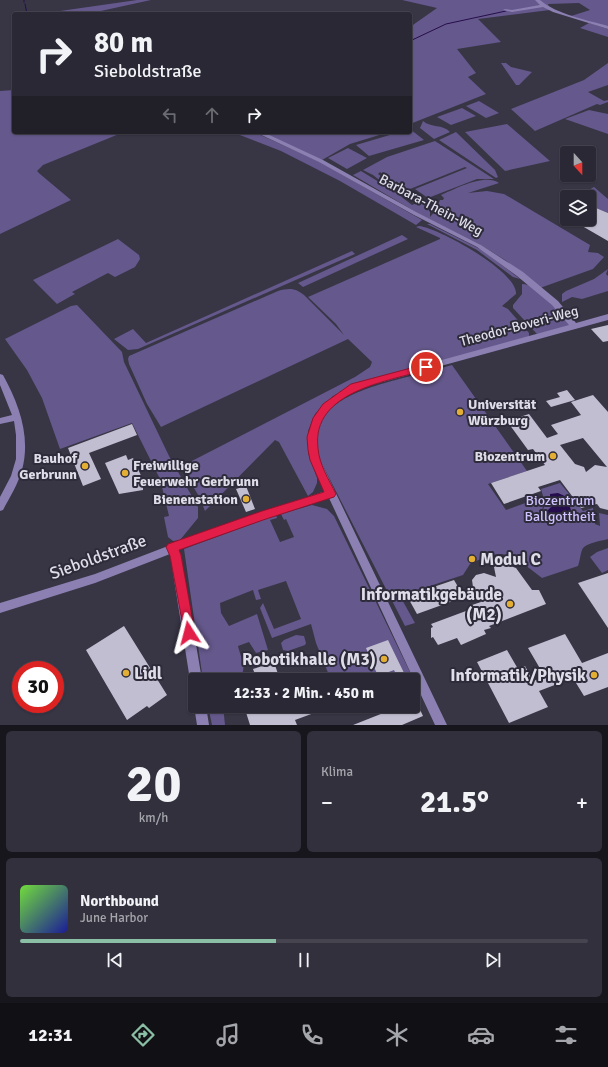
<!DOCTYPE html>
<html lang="de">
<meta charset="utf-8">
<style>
:root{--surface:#2a2834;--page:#32303c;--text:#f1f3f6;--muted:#a5a6ac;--line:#46444f;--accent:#8abfa5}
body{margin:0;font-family:Signika,sans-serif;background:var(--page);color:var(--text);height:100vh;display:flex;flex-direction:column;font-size:15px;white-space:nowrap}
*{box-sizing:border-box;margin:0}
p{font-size:13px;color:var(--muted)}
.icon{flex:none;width:22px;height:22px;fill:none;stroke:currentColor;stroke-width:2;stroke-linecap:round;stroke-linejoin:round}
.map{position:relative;height:725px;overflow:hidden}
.side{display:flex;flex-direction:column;gap:6px;padding:6px;background:#17161d;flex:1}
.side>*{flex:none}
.guide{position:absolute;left:12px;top:12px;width:400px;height:122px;border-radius:4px;box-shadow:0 1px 3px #0004,0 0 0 1px var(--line);background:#2a2834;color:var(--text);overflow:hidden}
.needle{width:26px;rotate:159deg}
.controls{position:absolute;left:560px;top:146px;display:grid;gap:8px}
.controls a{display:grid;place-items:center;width:36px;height:36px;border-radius:4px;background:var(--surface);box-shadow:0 1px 3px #0004,0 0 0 1px var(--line);font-size:20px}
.speed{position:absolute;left:12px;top:661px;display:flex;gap:8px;font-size:20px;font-weight:700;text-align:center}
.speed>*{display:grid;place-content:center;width:52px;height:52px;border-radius:50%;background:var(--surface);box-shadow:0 1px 3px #0004,0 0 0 1px var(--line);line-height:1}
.speed .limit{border:6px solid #d22;background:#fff;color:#111}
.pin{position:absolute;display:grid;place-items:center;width:34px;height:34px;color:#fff;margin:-17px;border:2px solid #fff;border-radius:50%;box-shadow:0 1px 4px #0007}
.me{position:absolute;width:44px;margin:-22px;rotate:351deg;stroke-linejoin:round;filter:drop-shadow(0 0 3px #0008)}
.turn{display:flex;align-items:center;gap:14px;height:84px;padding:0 16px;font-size:18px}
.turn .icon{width:52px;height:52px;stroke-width:2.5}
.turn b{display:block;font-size:28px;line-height:34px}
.lanes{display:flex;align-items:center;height:38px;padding:0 16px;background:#0003;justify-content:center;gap:20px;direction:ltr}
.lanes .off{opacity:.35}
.big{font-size:30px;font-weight:700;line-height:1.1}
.side .card{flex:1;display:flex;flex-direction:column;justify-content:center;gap:6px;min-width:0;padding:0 14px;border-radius:6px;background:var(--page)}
.side .dial{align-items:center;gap:0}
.dial b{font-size:52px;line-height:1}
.song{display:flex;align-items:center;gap:12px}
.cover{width:48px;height:48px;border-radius:6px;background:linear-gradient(135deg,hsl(100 70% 55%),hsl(240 70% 35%))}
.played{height:4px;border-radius:2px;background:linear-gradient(90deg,var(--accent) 45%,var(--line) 45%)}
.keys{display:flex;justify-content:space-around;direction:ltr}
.heat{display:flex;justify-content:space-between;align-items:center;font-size:22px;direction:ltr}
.side .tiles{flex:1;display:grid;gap:6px;grid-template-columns:1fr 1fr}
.card:last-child{grid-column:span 2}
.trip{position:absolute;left:188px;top:673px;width:232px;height:40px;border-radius:4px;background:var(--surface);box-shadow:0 1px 3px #0004,0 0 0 1px var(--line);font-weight:700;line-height:40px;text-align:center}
.tab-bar{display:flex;height:64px;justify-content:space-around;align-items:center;background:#111015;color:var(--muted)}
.tab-bar .icon{width:28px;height:28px}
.tab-bar .selected{color:var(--accent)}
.tab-bar b{font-size:18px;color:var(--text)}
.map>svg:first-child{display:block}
.green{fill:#65588c}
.water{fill:#260d4d}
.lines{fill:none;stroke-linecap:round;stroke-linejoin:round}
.stream{stroke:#260d4d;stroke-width:1}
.building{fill:#c2bed2;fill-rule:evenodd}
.minor{fill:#8c80b3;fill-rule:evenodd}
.route{fill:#e11d48;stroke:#92132f}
.poi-dot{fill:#e2af34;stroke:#2e2b3b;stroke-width:1.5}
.labels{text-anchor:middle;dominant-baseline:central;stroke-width:4;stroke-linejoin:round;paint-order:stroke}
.street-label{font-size:14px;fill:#dfdde8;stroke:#2e2b3b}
.poi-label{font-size:14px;font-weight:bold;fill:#dfdde8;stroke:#2e2b3b;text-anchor:end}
.park-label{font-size:14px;fill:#d0c3ff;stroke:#2e2b3b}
.near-street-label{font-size:17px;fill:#dfdde8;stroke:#2e2b3b}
.near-poi-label{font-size:17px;font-weight:bold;fill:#dfdde8;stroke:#2e2b3b;text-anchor:end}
</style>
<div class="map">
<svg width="608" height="725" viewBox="0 0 608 725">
<rect width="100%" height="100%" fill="#383545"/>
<g class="green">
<path d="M137 0H151L87 14H39Z"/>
<path d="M402 0H608V28L571 16 590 10 579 3 548 4 550 10 478 19 501 42 457 49 476 73 468 77 486 94 410 124V27L437 8Z"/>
<path d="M589 23 608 29V37L580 28Z"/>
<path d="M501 63H506L511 67 532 72 519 85H516Z"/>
<path d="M608 63V85L588 92 604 101 608 100V102L600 105 597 104 535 131 511 109 584 80Z"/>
<path d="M14 90V132H124L43 165 37 171 40 174 71 200 0 234V91Z"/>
<path d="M479 101 499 113 486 118 466 106Z"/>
<path d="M462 108 476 116 451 125 437 117Z"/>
<path d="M589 110 608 114V134L565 119Z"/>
<path d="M423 121C431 128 443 124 450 132L434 139 420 128Z"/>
<path d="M507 124 550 161 505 171 465 132Z"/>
<path d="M410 129 424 140 369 156 356 145 400 132H410Z"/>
<path d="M232 132H254L320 162 422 220 416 225 340 181 281 151Z"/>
<path d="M262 132H389L350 144 322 160Z"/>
<path d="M456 132 495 170 498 177 496 178 439 140Z"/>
<path d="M435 141 494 179H477L428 198 415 189 467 168 465 167 405 191 380 172 378 174 404 193 399 195 412 205 423 200 437 201 433 211 430 212V217L436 210 440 200H443L444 198 441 195C455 189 485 173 499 183L468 193 487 191 504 194 590 245 588 252 598 253 604 257 593 269 540 288 505 260 479 244 421 215 353 175 361 171 392 190 373 175 363 170 387 157Z"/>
<path d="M348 148 367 158 347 169 328 158Z"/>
<path d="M594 187 608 199V213L589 205V197H577Z"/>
<path d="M427 224H430L482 250 520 279 513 277 477 250Z"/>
<path d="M419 226C439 228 518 272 516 294L502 306 508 309 529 333V337L351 386 333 396 315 414 308 431V453L317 478V483L313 492 308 496 279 442 275 440 205 511 200 498 182 468 184 465 355 377 370 367 372 362 348 339 161 427 147 404 129 364 128 359 129 356 278 291C289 288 295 288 304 295L344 335 336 324 308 297 440 239V238L416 227Z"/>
<path d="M402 235 408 239 303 287 298 283Z"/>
<path d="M118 239 139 255 140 259 135 267 115 277 108 273 72 292 75 294 73 295 57 304 33 280Z"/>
<path d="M352 251 355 254 138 349 128 350 114 339 133 329 146 343Z"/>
<path d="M608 269 606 274 608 276V291L582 299 572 297 562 302V294L566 291 594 279Z"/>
<path d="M522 284C538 284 560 313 570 324L569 326 537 334 513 308V305L522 294Z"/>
<path d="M77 305 122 352 124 362 169 456 198 507V518L180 540 173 541 168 537 164 517 169 516 161 483 156 484 154 481 160 479 132 423 60 449 42 398 27 370 5 339 71 306Z"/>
<path d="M452 365 527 471 488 484 506 510 542 497 544 502 541 515 546 523 542 515 545 503 541 489 560 483 583 511 593 508 595 524 600 526 599 513 608 515V539C601 541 585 543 582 550 580 555 580 561 578 566L542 578 516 558 502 554 489 555 470 564 463 575 400 596 415 623 405 626 321 462C300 406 359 390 399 379 416 375 434 370 452 365Z"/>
<path d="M312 505 327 509 334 516 410 672 409 680H331L316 643 311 624 272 638 260 608 263 603 274 629 301 619 286 581 258 590 261 599 256 600 253 590 220 603 221 613 229 626 257 614 268 650 256 653 249 642 238 646C241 659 249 670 237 680H203L184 549 276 515 277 518 270 520 280 542 294 537 286 519 284 520 281 514Z"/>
<path d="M608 548V570L602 573 590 557 597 552Z"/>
<path d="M296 635 304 636 306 643 305 645 288 651 283 650 281 643 284 640Z"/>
<path d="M208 706H223L225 725H212Z"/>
</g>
<path class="water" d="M558 493 567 497 573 517 562 516 558 520 549 516 546 512 555 503 550 497V494Z"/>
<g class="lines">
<g class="stream">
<path d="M24 0V2"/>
<path d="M25 4 27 14"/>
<path d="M410 41 446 24 506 11"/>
</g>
</g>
<g class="building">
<path d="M589 205 608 213V241L570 219H589Z"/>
<path d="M608 325V341L603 342 591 329Z"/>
<path d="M567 390 575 400 551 407 546 401 560 397 557 393Z"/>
<path d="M593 395 608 412V510L600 508 597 504 581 508 560 480 538 487 541 491 504 504 491 483 545 465 533 449 528 450 507 421 529 414 547 438 558 434 551 425 581 415 571 402ZM583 438 607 467 595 465 586 472 584 467 575 464 560 445Z"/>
<path d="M132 424 137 435 89 453 101 479 83 486 68 448Z"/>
<path d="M126 455 128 460 133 458 143 480V490L119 494 105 463Z"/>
<path d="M246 486 255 509 246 512 236 489Z"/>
<path d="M502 563 516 568 532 590H539L546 604 489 626 491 628 484 630 486 634 461 645 457 638 438 645 433 637 431 638V628L433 627 431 624 474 608 472 605 481 602 473 587 472 580 476 575 484 573 496 577 494 567Z"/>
<path d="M608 573V628L578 583Z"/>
<path d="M454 580 464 597 417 614 407 596Z"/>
<path d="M124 626 167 695 149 708 147 706 127 720 86 650Z"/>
<path d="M565 634 582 663 608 653V687L584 696 573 678 539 691 548 707 509 723 477 662 507 650 518 669 525 666 533 681 545 677 528 648Z"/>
<path d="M388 640 405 675 398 678 394 670 378 676 366 648Z"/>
<path d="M274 662 280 680H257L253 669Z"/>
<path d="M413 695 423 716 402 725H353L401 706H413Z"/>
<path d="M244 706H312L314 713 295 720 297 725H250Z"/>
</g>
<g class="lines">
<g class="minor">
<path d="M535 0H540C556 14 587 20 608 26V29L553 12 543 7 512 12 503 10 505 9 512 10 540 5Z"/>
<path d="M255 132H263L323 160 418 213 481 245 523 272 558 301 576 323 608 314V320L357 389C325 408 312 422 320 460L447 725H435L329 498 239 527 179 550 181 555 202 680H195V685L192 684 190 680 170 554 95 583 0 613V603L95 574 168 546 169 544H174L237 520 326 491C321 481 315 471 312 460 299 425 323 401 351 385L569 325 552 305 517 276 477 247 414 215 319 162Z"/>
<path d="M0 374 3 375C19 404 31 437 22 470 18 484 10 497 3 510L0 511V497L11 476 16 459V435L14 421 0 424V418L12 415 0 385Z"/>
<path d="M195 704V706H206L209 725H197L194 706Z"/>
</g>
</g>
<path class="route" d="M426 364 431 367 430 369C389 381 311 391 318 448 319 464 329 480 336 494L334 497 263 520 179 550 181 555 195 633 193 637 189 639 185 637 170 556 166 547 168 544 262 511 324 492 310 460 308 450 307 437 313 418 323 404 351 384Z"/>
<g class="poi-dot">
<circle cx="460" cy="412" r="4"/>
<circle cx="553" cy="456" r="4"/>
<circle cx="85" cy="466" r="4"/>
<circle cx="125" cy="473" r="4"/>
<circle cx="246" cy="499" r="4"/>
<circle cx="472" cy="559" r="4"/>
<circle cx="510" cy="604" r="4"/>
<circle cx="384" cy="659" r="4"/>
<circle cx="126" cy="673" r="4"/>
<circle cx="594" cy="675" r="4"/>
</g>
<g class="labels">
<g class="street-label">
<text transform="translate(431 205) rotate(28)">Barbara-Thein-Weg</text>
<text transform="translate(519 326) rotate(-15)">Theodor-Boveri-Weg</text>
</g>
<g class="poi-label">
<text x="468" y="404" text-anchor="start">Universität<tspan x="468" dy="16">Würzburg</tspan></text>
<text x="545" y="456">Biozentrum</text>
<text x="77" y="458">Bauhof<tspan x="77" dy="16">Gerbrunn</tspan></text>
<text x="133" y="465" text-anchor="start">Freiwillige<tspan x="133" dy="16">Feuerwehr Gerbrunn</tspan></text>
<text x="238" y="499">Bienenstation</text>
</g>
<g class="park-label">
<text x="560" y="500">Biozentrum<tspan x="560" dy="16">Ballgottheit</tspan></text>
</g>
<g class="near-street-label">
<text transform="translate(98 557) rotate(-20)">Sieboldstraße</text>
</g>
<g class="near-poi-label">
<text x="480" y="559" text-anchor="start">Modul C</text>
<text x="502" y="594">Informatikgebäude<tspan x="502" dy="20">(M2)</tspan></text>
<text x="376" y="659">Robotikhalle (M3)</text>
<text x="134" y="673" text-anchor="start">Lidl</text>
<text x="586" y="675">Informatik/Physik</text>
</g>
</g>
</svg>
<div class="controls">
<a><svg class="needle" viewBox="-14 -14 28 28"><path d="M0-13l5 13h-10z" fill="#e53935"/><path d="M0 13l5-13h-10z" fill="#a5a6ac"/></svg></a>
<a><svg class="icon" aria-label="layers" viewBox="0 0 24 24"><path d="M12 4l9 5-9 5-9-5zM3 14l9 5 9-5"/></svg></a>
</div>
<div class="speed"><div class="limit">30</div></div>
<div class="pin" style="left:426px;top:367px;background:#d93025"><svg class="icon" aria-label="arrive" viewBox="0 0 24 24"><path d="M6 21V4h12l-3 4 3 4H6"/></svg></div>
<svg class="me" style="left:189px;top:633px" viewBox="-20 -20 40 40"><path d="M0-17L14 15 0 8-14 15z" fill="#e11d48" stroke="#fff" stroke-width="4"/></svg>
<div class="trip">12:33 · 2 Min. · 450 m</div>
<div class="guide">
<div class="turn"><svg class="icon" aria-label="right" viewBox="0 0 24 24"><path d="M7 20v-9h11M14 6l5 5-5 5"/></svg><div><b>80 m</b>Sieboldstraße</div></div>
<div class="lanes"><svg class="icon off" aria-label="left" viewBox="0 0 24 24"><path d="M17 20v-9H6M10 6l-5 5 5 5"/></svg><svg class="icon off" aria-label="ahead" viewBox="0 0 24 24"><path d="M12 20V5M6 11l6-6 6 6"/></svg><svg class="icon" aria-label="right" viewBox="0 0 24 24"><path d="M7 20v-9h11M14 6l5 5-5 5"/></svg></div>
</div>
</div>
<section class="side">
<div class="tiles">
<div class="card dial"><b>20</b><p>km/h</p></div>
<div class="card"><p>Klima</p>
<div class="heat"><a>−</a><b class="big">21.5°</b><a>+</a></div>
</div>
<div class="card">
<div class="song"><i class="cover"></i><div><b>Northbound</b><p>June Harbor</p></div></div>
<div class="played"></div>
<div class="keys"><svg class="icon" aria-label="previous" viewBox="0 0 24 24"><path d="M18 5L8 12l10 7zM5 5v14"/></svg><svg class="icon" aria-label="pause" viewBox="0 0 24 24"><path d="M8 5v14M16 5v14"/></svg><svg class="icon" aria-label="next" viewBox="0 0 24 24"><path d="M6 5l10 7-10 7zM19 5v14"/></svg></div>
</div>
</div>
</section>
<nav class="tab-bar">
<b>12:31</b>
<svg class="icon selected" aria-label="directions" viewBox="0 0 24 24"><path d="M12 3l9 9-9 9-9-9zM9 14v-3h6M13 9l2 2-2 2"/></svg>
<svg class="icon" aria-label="music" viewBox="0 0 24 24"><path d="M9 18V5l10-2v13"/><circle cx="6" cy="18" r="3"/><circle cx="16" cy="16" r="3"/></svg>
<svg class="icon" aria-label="phone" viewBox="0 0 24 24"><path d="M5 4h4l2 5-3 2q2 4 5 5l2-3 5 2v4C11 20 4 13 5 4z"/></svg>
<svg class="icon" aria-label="climate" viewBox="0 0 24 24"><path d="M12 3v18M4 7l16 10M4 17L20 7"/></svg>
<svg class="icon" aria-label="car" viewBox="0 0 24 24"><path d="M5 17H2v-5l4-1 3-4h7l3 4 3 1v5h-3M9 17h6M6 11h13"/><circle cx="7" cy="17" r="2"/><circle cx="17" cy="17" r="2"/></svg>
<svg class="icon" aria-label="filters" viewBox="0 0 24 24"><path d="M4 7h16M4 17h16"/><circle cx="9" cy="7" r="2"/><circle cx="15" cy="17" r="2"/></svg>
</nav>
